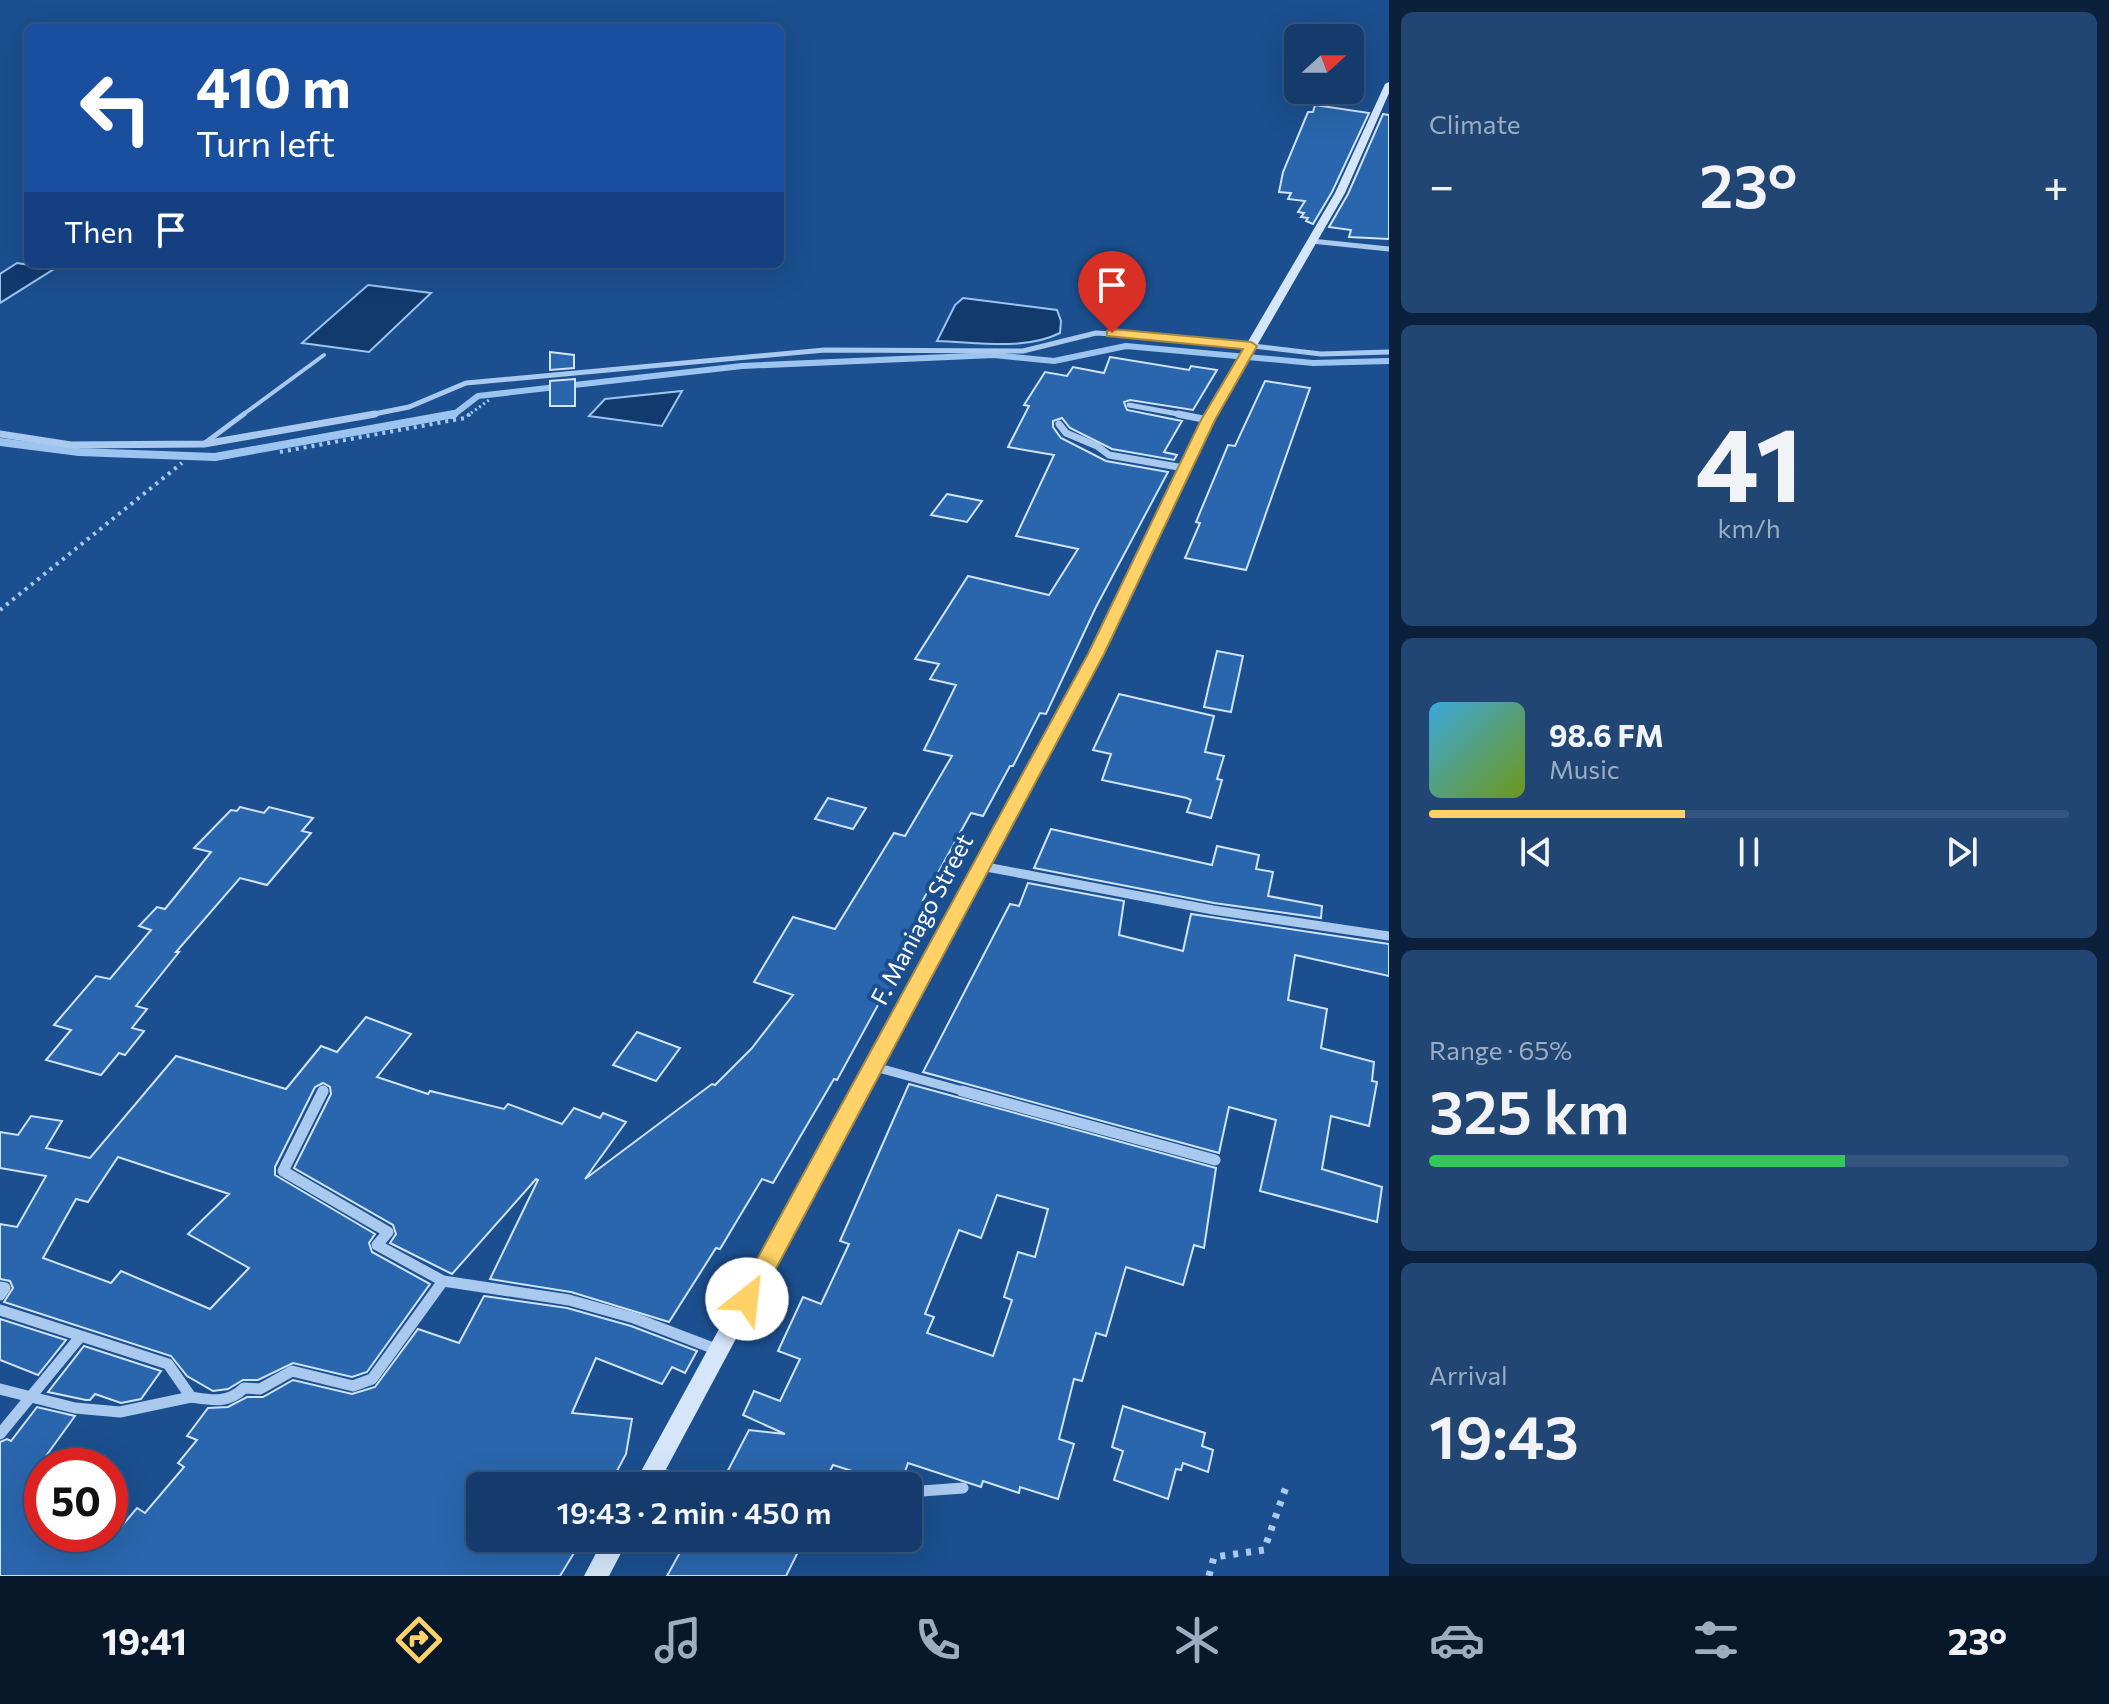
<!DOCTYPE html>
<meta charset="utf-8">
<style>
:root{--surface:#143b6b;--page:#214673;--text:#f1f3f6;--muted:#9dadc1;--line:#33557e;--accent:#ffd166}
body{margin:0;font-family:Commissioner,sans-serif;background:var(--page);color:var(--text);height:100vh;display:flex;flex-direction:column;font-size:30px;white-space:nowrap}
*{box-sizing:border-box;margin:0}
p{font-size:26px;color:var(--muted)}
.icon{flex:none;width:44px;height:44px;fill:none;stroke:currentColor;stroke-width:2;stroke-linecap:round;stroke-linejoin:round}
.map{position:relative;flex:1;overflow:hidden}
.side{display:flex;flex-direction:column;gap:12px;padding:12px;background:#0b203b;width:720px}
.side>*{flex:none}
.top-card{position:absolute;left:24px;top:24px;width:760px;height:244px;border-radius:12px;box-shadow:0 8px 32px #0002,0 0 0 2px var(--line);background:#1a4fa0;color:#fff;overflow:hidden}
.needle{width:52px;rotate:69deg}
.tools{position:absolute;left:1284px;top:24px;display:grid;gap:16px}
.tools a{display:grid;place-items:center;width:80px;height:80px;border-radius:12px;background:var(--surface);box-shadow:0 8px 32px #0002,0 0 0 2px var(--line);font-size:40px}
.speed{position:absolute;left:24px;top:1448px;display:flex;gap:16px;font-size:40px;font-weight:700;text-align:center}
.speed>*{display:grid;place-content:center;width:104px;height:104px;border-radius:50%;background:var(--surface);box-shadow:0 8px 32px #0002,0 0 0 2px var(--line);line-height:1}
.speed .limit{border:12px solid #d22;background:#fff;color:#111}
.pin{position:absolute;display:grid;place-items:center;width:68px;height:68px;color:#fff;margin:-82px -34px;border-radius:50% 50% 50% 0;rotate:-45deg;box-shadow:0 0 8px #0007}
.pin .icon{rotate:45deg}
.me{position:absolute;width:88px;margin:-44px;rotate:29deg;stroke-linejoin:round;filter:drop-shadow(0 0 6px #0008)}
.turn{display:flex;align-items:center;gap:28px;height:168px;padding:0 40px;font-size:36px}
.turn .icon{width:104px;height:104px;stroke-width:2.5}
.turn b{display:block;font-size:56px;line-height:68px}
.then{display:flex;align-items:center;height:76px;padding:0 40px;background:#0003;gap:16px;font-size:30px}
.big{font-size:60px;font-weight:600;line-height:1.1}
.side .card{flex:1;display:flex;flex-direction:column;justify-content:center;gap:12px;min-width:0;padding:0 28px;border-radius:12px;background:var(--page)}
.side .dial{align-items:center;gap:0}
.dial b{font-size:104px;line-height:1}
.song{display:flex;align-items:center;gap:24px}
.cover{width:96px;height:96px;border-radius:12px;background:linear-gradient(135deg,hsl(200 70% 55%),hsl(80 70% 35%))}
.played{height:8px;border-radius:4px;background:linear-gradient(90deg,var(--accent) 40%,var(--line) 40%)}
.keys{display:flex;justify-content:space-around;direction:ltr}
.heat{display:flex;justify-content:space-between;align-items:center;font-size:44px;direction:ltr}
.charge{height:12px;border-radius:6px;background:linear-gradient(90deg,#34c759 65%,var(--line) 0)}
.trip{position:absolute;left:466px;top:1472px;width:456px;height:80px;border-radius:12px;background:var(--surface);box-shadow:0 8px 32px #0002,0 0 0 2px var(--line);font-weight:600;line-height:80px;text-align:center}
.tabs{display:flex;height:128px;justify-content:space-around;align-items:center;background:#08182b;color:var(--muted)}
.tabs .icon{width:56px;height:56px}
.tabs .on{color:var(--accent)}
.tabs b{font-size:36px;color:var(--text)}
main{display:flex;flex:1;min-height:0}
.map>svg:first-child{display:block}
.water{fill:#123a6d;stroke:#9cc4f0;stroke-width:2}
.lines{fill:none;stroke-linecap:round;stroke-linejoin:round}
.stream-far1{stroke:#9cc4f0;stroke-width:6}
.stream{stroke:#9cc4f0;stroke-width:8}
.building{fill:#2a66ad;stroke:#cfe3fa;stroke-width:2;fill-rule:evenodd}
.path-far2{stroke:#a9c9ee;stroke-width:3;stroke-dasharray:2 3;stroke-linecap:butt}
.path-far1{stroke:#a9c9ee;stroke-width:4;stroke-dasharray:3 5;stroke-linecap:butt}
.path{stroke:#a9c9ee;stroke-width:7;stroke-dasharray:5 8;stroke-linecap:butt}
.service-far1{stroke:#a9c9ee;stroke-width:4}
.service{stroke:#a9c9ee;stroke-width:5}
.minor-far3{stroke:#a9c9ee;stroke-width:5}
.minor-far2{stroke:#a9c9ee;stroke-width:7}
.minor-far1{stroke:#a9c9ee;stroke-width:9}
.minor{stroke:#a9c9ee;stroke-width:11}
.secondary{fill:#d6e6fa;fill-rule:evenodd}
.route{fill:#ffd166;stroke:#a68842;stroke-width:2}
.labels{text-anchor:middle;dominant-baseline:central;stroke-width:8;stroke-linejoin:round;paint-order:stroke}
.street-label{font-size:24px;fill:#fff;stroke:#1b4f8f}
</style>
<main>
<div class="map">
<svg width="1389" height="1576" viewBox="0 0 1389 1576">
<rect width="100%" height="100%" fill="#1b4f8f"/>
<g class="water">
<path d="M17 263 54 269 0 303V274Z"/>
<path d="M368 285 431 293 369 352 302 343Z"/>
<path d="M963 298 1057 310 1061 321 1060 333C1024 351 977 342 937 341L955 305Z"/>
<path d="M682 391 662 426 589 416 605 399Z"/>
</g>
<g class="lines">
<path class="stream-far1" d="M452 416 478 396 742 366 994 355 1054 361 1126 346 1313 363 1389 361"/>
<path class="stream" d="M0 442 79 452 215 457 454 414"/>
</g>
<g class="building">
<path d="M1315 105 1369 113 1332 192 1313 224 1306 221 1308 218 1301 217 1304 213 1298 212 1305 201 1288 199 1291 193 1279 192 1283 172 1308 112H1313Z"/>
<path d="M1383 114 1389 115V239L1349 237 1351 230 1329 227 1348 194Z"/>
<path d="M550 352 574 355V368L550 370Z"/>
<path d="M1110 357 1189 370 1191 366 1217 370 1193 410 1130 400 1124 402 1127 410 1182 421 1164 452 1177 455 1174 460 1112 449 1070 428 1062 418 1053 421V427L1061 438 1106 461 1168 472 1096 607 1046 714 1040 713 1013 766H1010L983 816 971 813 923 900 938 904 889 995 884 994 837 1080 834 1079 773 1183 762 1179 720 1249 716 1248 669 1322 571 1292 490 1279 538 1180 536 1179 452 1274 390 1243 396 1234 393 1225 294 1168 331 1094 330 1087 323 1083 315 1087 275 1167V1175L375 1234 369 1243 372 1252 430 1284 367 1372 352 1377 293 1363 258 1380H243L228 1389 213 1391 187 1376 171 1356 4 1302 13 1288 10 1281 0 1279V1224L17 1227 46 1176 0 1168V1132L18 1135 31 1116 62 1121 46 1148 90 1158 176 1056 286 1089 321 1046 337 1052 366 1017 411 1034 377 1077 428 1094 430 1091 504 1109 508 1104 562 1124 574 1108 600 1118 603 1113 626 1122 585 1179 712 1084 715 1085 752 1048 793 995 754 982 793 917 835 929 894 833 905 836 952 756 924 750 956 685 930 679 939 664 915 659 968 576 1049 595 1078 549 1016 536 1054 455 1008 447 1029 406 1024 405 1045 372 1067 376 1073 367 1104 373ZM118 1157 229 1194 188 1234 249 1268 210 1309 121 1271 111 1283 43 1258 76 1199 88 1202Z"/>
<path d="M575 379V406H550V381Z"/>
<path d="M1265 381 1310 388 1246 570 1185 558 1200 523 1196 522 1228 445 1235 446Z"/>
<path d="M947 494 982 501 967 522 931 515Z"/>
<path d="M1217 651 1243 656 1231 712 1204 707Z"/>
<path d="M1119 694 1214 716 1205 752 1224 756 1217 779 1222 780 1211 818 1187 812 1191 800 1187 798 1102 780 1111 754 1093 750Z"/>
<path d="M828 798 866 808 853 829 815 819Z"/>
<path d="M240 807 264 813 269 807 313 818 302 831 311 833 267 885 240 878 176 952H179L136 1006 147 1009 132 1028 144 1031 125 1055 119 1053 101 1075 46 1060 71 1030 54 1025 96 976 110 979 151 930 139 926 157 907 165 909 211 852 194 848 231 810 237 811Z"/>
<path d="M1051 829 1212 865 1217 846 1259 855 1256 869 1273 872 1268 896 1322 906 1321 918 1214 903 1034 868Z"/>
<path d="M1028 883 1124 901 1119 935 1183 951 1191 914 1389 944V976L1295 955 1288 1000 1327 1009 1321 1048 1374 1062 1372 1081 1377 1082 1369 1126 1331 1116 1322 1169 1382 1187 1377 1222 1260 1191 1276 1120 1229 1107 1219 1153 923 1072 1010 904 1019 906Z"/>
<path d="M637 1032 680 1048 656 1081 613 1065Z"/>
<path d="M909 1084 1216 1168 1204 1248 1194 1245 1183 1285 1126 1267 1106 1336 1096 1333 1082 1381 1074 1379 1059 1439 1074 1444 1058 1499 1020 1487 1019 1493 983 1481 981 1487 908 1463 900 1486 833 1465 823 1485 797 1474 791 1486 758 1475 753 1486H747L725 1476 749 1430 785 1434 743 1415 754 1391 780 1401 800 1359 778 1351 803 1297 821 1304 849 1244 840 1241ZM997 1195 1048 1209 1035 1257 1018 1252 1004 1297 1012 1300 993 1356 927 1333 934 1317 925 1314 959 1230 981 1238Z"/>
<path d="M484 1296 567 1308 631 1326 697 1351 685 1373 672 1367 662 1384 596 1358 572 1413 632 1419 626 1454 609 1486H480V1538H583L560 1576H0V1442L7 1439 11 1441 37 1407 75 1416 46 1456 53 1459 48 1466H42V1534H115L137 1508 145 1513 184 1467 178 1463 197 1440 187 1436 208 1408 228 1407 247 1397H263L293 1380 352 1394 375 1387 418 1329 459 1343Z"/>
<path d="M0 1319 66 1340 38 1375 0 1360Z"/>
<path d="M84 1346 161 1371 141 1399 121 1403 95 1394 90 1400H86L48 1392Z"/>
<path d="M1123 1406 1205 1433 1202 1446 1213 1450 1208 1472 1183 1463 1181 1470 1176 1469 1168 1499 1114 1480 1123 1451 1112 1447Z"/>
<path d="M688 1538H805L786 1576H667Z"/>
</g>
<g class="lines">
<path class="path-far2" d="M467 416 489 400"/>
<g class="path-far1">
<path d="M280 452 465 418 470 414"/>
<path d="M0 610 182 463"/>
</g>
<path class="path" d="M1209 1576 1214 1557 1264 1550 1286 1487"/>
<path class="service-far1" d="M241 416 324 355"/>
<path class="service" d="M205 443 244 414"/>
<g class="minor-far3">
<path d="M1311 241 1389 249"/>
<path d="M1129 405 1189 416"/>
<path d="M364 416 409 407 466 383 825 350 1023 351 1096 333 1195 339 1321 354 1389 352"/>
</g>
<g class="minor-far2">
<path d="M1178 414 1208 420"/>
<path d="M1059 424 1066 433 1097 446 1109 455 1184 468"/>
<path d="M0 434 71 445 204 444 375 414"/>
</g>
<g class="minor-far1">
<path d="M981 866 1213 910 1389 936"/>
<path d="M875 1067 970 1093"/>
<path d="M322 1093 323 1090"/>
</g>
<g class="minor">
<path d="M323 1091 283 1171 388 1232 377 1245 443 1281"/>
<path d="M962 1091 1215 1160"/>
<path d="M0 1287 5 1288 0 1295"/>
<path d="M0 1310 168 1364 191 1397C211 1400 228 1404 244 1388L260 1389 292 1371 353 1386 372 1379 443 1281 569 1300 634 1318 718 1350"/>
<path d="M0 1389 75 1408 120 1412 191 1397"/>
<path d="M0 1434 80 1337"/>
<path d="M654 1473 731 1486"/>
<path d="M908 1492 963 1488"/>
</g>
<g class="secondary">
<path d="M1389 82V93L1345 193 1214 420 1103 654 657 1486H633L1089 654 1202 420 1335 193 1385 84Z"/>
<path d="M604 1538H629L609 1576H584Z"/>
</g>
</g>
<path class="route" d="M1112 329 1251 342 1257 346 1215 420 1104 654 756 1306 747 1309 739 1306 735 1299 739 1292 1088 654 1201 420 1243 349 1107 336V331Z"/>
<g class="labels">
<g class="street-label">
<text transform="translate(921 919) rotate(-62)">F. Maniago Street</text>
</g>
</g>
</svg>
<div class="tools">
<a><svg class="needle" viewBox="-14 -14 28 28"><path d="M0-13l5 13h-10z" fill="#e53935"/><path d="M0 13l5-13h-10z" fill="#9dadc1"/></svg></a>
</div>
<div class="speed"><div class="limit">50</div></div>
<div class="pin" style="left:1112px;top:333px;background:#d93025"><svg class="icon" aria-label="arrive" viewBox="0 0 24 24"><path d="M6 21V4h12l-3 4 3 4H6"/></svg></div>
<svg class="me" style="left:747px;top:1299px" viewBox="-20 -20 40 40"><circle r="19" fill="#fff"/><path d="M0-13L10 11 0 6-10 11z" fill="#ffd166"/></svg>
<div class="trip">19:43 · 2 min · 450 m</div>
<div class="top-card">
<div class="turn"><svg class="icon" aria-label="left" viewBox="0 0 24 24"><path d="M17 20v-9H6M10 6l-5 5 5 5"/></svg><div><b>410 m</b>Turn left</div></div>
<div class="then">Then<svg class="icon" aria-label="arrive" viewBox="0 0 24 24"><path d="M6 21V4h12l-3 4 3 4H6"/></svg></div>
</div>
</div>
<section class="side">
<div class="card"><p>Climate</p>
<div class="heat"><a>−</a><b class="big">23°</b><a>+</a></div>
</div>
<div class="card dial"><b>41</b><p>km/h</p></div>
<div class="card">
<div class="song"><i class="cover"></i><div><b>98.6 FM</b><p>Music</p></div></div>
<div class="played"></div>
<div class="keys"><svg class="icon" aria-label="previous" viewBox="0 0 24 24"><path d="M18 5L8 12l10 7zM5 5v14"/></svg><svg class="icon" aria-label="pause" viewBox="0 0 24 24"><path d="M8 5v14M16 5v14"/></svg><svg class="icon" aria-label="next" viewBox="0 0 24 24"><path d="M6 5l10 7-10 7zM19 5v14"/></svg></div>
</div>
<div class="card"><p>Range · 65%</p><b class="big">325 km</b><div class="charge"></div></div>
<div class="card"><p>Arrival</p><b class="big">19:43</b></div>
</section>
</main>
<nav class="tabs">
<b>19:41</b>
<svg class="icon on" aria-label="directions" viewBox="0 0 24 24"><path d="M12 3l9 9-9 9-9-9zM9 14v-3h6M13 9l2 2-2 2"/></svg>
<svg class="icon" aria-label="music" viewBox="0 0 24 24"><path d="M9 18V5l10-2v13"/><circle cx="6" cy="18" r="3"/><circle cx="16" cy="16" r="3"/></svg>
<svg class="icon" aria-label="phone" viewBox="0 0 24 24"><path d="M5 4h4l2 5-3 2q2 4 5 5l2-3 5 2v4C11 20 4 13 5 4z"/></svg>
<svg class="icon" aria-label="climate" viewBox="0 0 24 24"><path d="M12 3v18M4 7l16 10M4 17L20 7"/></svg>
<svg class="icon" aria-label="car" viewBox="0 0 24 24"><path d="M5 17H2v-5l4-1 3-4h7l3 4 3 1v5h-3M9 17h6M6 11h13"/><circle cx="7" cy="17" r="2"/><circle cx="17" cy="17" r="2"/></svg>
<svg class="icon" aria-label="filters" viewBox="0 0 24 24"><path d="M4 7h16M4 17h16"/><circle cx="9" cy="7" r="2"/><circle cx="15" cy="17" r="2"/></svg>
<b>23°</b>
</nav>
